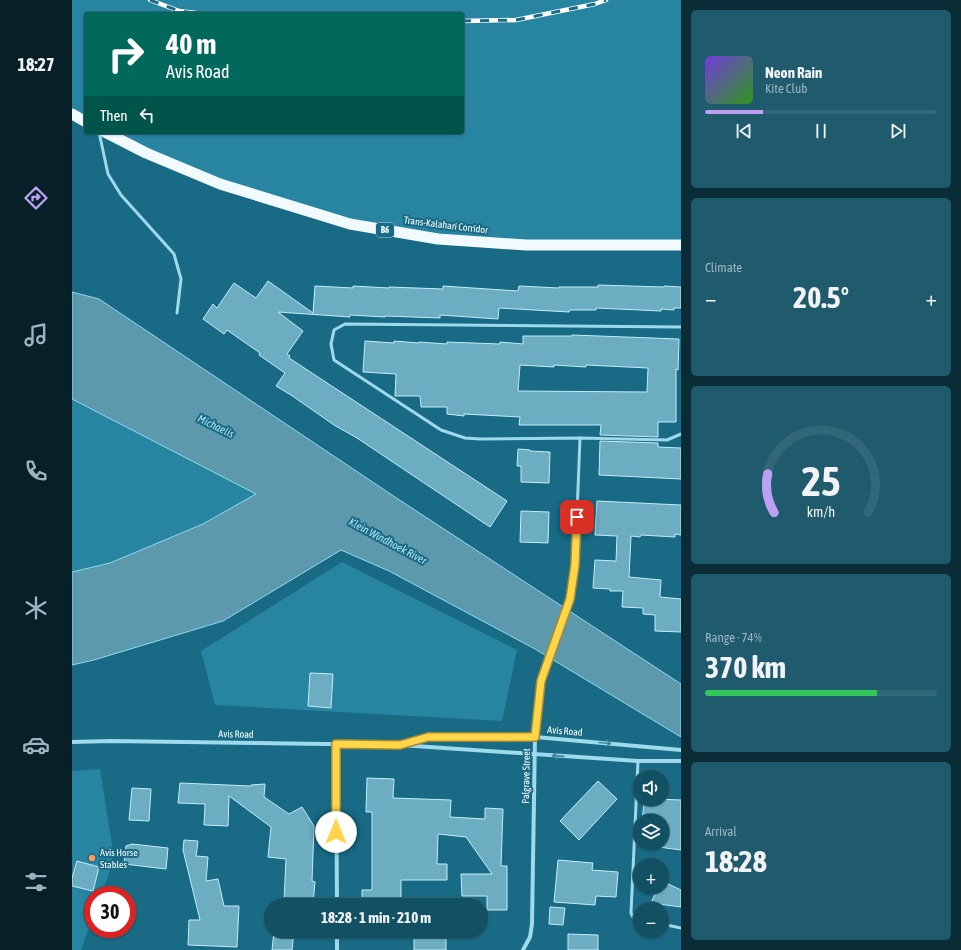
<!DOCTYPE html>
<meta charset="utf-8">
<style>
:root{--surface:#125064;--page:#1f5a6d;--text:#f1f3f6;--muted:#9cb5bf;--line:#316778;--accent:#bca0f2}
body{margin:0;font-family:"Asap Condensed",sans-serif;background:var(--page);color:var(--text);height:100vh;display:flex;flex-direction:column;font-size:15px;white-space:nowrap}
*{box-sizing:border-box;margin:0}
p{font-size:13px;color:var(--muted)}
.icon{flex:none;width:22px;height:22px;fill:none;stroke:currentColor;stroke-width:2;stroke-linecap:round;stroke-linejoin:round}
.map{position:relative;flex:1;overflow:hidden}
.side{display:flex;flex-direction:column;gap:10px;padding:10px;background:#0a2c37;width:280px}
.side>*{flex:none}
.guide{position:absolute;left:12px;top:12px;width:380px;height:122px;border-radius:4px;box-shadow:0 1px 3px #0004,0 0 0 1px var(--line);background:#00695c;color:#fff;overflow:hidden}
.controls{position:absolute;left:561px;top:770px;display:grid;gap:8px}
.controls a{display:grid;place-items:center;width:36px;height:36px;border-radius:50%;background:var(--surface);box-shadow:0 1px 3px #0004,0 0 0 1px var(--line);font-size:20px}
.speed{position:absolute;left:12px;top:886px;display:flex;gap:8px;font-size:20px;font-weight:700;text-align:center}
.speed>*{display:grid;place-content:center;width:52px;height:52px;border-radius:50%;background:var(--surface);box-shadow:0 1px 3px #0004,0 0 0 1px var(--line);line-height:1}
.speed .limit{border:6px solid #d22;background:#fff;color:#111}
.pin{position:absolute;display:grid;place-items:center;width:34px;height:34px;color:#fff;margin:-17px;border-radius:8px;box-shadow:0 2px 6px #0006}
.me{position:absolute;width:44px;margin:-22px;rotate:0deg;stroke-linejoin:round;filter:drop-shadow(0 0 3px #0008)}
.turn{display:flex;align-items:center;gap:14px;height:84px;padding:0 16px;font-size:18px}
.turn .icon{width:52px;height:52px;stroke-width:2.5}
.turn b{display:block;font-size:28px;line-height:34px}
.then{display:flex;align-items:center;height:38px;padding:0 16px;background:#0003;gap:8px;font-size:15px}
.big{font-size:30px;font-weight:700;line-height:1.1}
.side .card{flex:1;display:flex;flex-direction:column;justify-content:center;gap:6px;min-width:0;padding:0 14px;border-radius:6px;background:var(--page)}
.side .dial{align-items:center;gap:0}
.dial svg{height:104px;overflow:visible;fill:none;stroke:var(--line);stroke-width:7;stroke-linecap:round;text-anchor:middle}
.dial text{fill:var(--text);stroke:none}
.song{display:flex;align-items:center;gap:12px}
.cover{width:48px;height:48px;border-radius:6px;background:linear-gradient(135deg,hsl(260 70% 55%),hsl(110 70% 35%))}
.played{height:4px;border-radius:2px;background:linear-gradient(90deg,var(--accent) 25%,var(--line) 25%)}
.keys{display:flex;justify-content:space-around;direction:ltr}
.heat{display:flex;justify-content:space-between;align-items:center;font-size:22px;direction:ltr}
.charge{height:6px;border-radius:3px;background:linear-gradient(90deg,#34c759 74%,var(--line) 0)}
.trip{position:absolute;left:192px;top:898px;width:224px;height:40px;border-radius:20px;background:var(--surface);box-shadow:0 1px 3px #0004,0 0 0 1px var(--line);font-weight:700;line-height:40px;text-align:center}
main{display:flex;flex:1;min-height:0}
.tab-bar{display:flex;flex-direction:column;width:72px;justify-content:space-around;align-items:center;background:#072028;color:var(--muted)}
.tab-bar .icon{width:28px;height:28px}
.tab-bar .on{color:var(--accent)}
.tab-bar b{font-size:18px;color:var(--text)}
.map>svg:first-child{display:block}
.green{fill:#2785a2}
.water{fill:#5c99ac;stroke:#91daef}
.building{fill:#6cadc1;stroke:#c3edf9;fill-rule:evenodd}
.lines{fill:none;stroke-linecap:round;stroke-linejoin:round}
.service{stroke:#9edaec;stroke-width:3}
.minor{stroke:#9edaec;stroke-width:4}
.trunk{stroke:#f1fbff;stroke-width:11}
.rail-casing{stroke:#fff;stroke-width:4.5}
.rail{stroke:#186a85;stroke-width:3;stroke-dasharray:9;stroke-linecap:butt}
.oneway{stroke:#3a869f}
.route-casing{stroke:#a68a30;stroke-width:10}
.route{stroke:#ffd54a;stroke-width:7}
.poi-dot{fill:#ff9b59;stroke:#186a85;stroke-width:1.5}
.labels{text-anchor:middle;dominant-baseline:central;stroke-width:4;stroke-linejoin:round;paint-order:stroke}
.shield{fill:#186a85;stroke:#bad2da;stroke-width:1}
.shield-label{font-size:9px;font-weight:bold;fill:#fff}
.street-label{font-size:10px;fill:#fff;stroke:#186a85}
.poi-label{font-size:10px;fill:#fff;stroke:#186a85;text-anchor:start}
.water-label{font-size:11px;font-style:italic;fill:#b2e6f5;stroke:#186a85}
</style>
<main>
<nav class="tab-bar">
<b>18:27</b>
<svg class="icon on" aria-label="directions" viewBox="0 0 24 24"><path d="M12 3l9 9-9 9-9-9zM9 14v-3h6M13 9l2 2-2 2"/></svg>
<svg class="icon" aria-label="music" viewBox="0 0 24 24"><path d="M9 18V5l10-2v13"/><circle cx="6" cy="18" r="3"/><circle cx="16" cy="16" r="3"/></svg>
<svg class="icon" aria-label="phone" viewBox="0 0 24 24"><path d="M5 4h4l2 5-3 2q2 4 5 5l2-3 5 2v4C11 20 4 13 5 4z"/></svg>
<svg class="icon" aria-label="climate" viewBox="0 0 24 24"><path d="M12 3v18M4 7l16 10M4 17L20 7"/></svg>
<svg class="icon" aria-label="car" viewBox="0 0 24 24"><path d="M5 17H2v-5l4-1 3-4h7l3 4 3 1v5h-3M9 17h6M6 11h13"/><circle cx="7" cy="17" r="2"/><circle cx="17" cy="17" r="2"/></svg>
<svg class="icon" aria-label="filters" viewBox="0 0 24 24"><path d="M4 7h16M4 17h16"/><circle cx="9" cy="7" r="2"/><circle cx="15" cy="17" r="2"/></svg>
</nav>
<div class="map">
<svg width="609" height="950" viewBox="0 0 609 950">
<rect width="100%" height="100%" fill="#186a85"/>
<g class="green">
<path d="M0 0H609V243L366 239 278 224 148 184 33 132H390V14H14V122L0 114Z"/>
<path d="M0 399 6 402 185 494 131 524 38 563 0 572Z"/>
<path d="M270 562 445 650 430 721 143 705 129 651Z"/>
<path d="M28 769 41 851 40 865 29 895H21V917L9 950H0V771Z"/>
</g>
<path class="water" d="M0 292 27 299 326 499 609 684V737L463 649 317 571 269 550 151 621 22 660 0 665V572L38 563 131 524 184 494 0 399Z"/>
<g class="building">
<path d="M196 281 241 313 243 286 281 288V286L317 288V287L371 289V286L446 291 447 286 487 288V287H526V285L592 287V286L609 287V308H602V310L589 309V311L524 308V310H498L497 312 427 308 426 319 368 315V318L313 316V317L278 315V317L206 312 231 331 215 354 218 356 217 358 435 501 418 527 285 438 262 425 219 395 204 386 213 373 187 355 188 353 155 330 152 334 131 319 141 304 145 308 162 283 184 298Z"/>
<path d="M500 335 607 339 606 370 604 369V422H586V437L528 435 529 425H447L448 417 392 414V416L375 414V407H349L348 396H323L324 374 291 372 293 341 322 343V341L347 343V342L375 344V342L428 344V342L451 344V336H500ZM448 365 482 367V365L514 367V365L576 368 575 392 446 391Z"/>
<path d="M528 441 586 443V447L609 448V479L527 475Z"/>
<path d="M446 449 458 450V451L478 452 477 483 449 482V466H445Z"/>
<path d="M525 501 609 505V535L603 534V537L569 535 568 537 559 536 557 577 589 580 588 597 609 599V632L583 631V615L571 614V608L550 607 551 591H538V589L521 588 523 560 544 561 545 536 523 535Z"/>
<path d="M449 511 477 512 476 543 448 542Z"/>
<path d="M238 673 261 674 259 708 236 706Z"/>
<path d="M295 778 322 779 321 798 379 800 378 817 413 819V808L431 809 429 866H435V910H415V896H390L389 874H420L394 837 366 834 365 864H375V880H329V905H290V890H300V812H294Z"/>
<path d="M526 781 545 799 507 840 488 821Z"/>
<path d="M108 783 179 786V785L193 784 192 797 217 814 230 807 242 826 240 881 243 882 241 904 212 902 214 859 196 857 199 827 157 796 156 826 132 825 133 804 106 803Z"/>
<path d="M60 788 79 789 77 821 57 820Z"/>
<path d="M583 799 609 800V850L579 846 580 843H590V821L570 820 572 803 583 804Z"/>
<path d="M112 840 126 841 124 856 136 857 134 881 146 879 152 906H167L165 947 116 945 117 920H128L111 850Z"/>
<path d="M60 844 96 848 94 869 52 864 54 846Z"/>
<path d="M486 860 521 863 520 870 546 872 544 897 524 896 523 905 482 902Z"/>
<path d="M5 861 27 867 21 891 0 886V878Z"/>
<path d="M590 881 609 890V907L579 903 586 887H590Z"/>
<path d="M478 907 493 908 491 925 477 924Z"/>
<path d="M202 931H222L220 950H200Z"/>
<rect x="342" y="931" width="32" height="19"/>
<path d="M496 934 526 935V950H496Z"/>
</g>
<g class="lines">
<g class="service">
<path d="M27 132 36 174 49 195 102 254 109 279 105 313"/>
<path d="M609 327 273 324 262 330 259 344 262 360 369 430 393 438 408 439 508 438 595 440 609 434"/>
<path d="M463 737 469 681 498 599 503 565 508 438"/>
<path d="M566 761 559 913 562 919 568 920"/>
<path d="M590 924 609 928"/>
</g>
<g class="minor">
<path d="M0 742 39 741 328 745 566 761H609"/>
<path d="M332 743 356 737H463L609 750"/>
<path d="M264 744 265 905"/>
<path d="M265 931V950"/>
<path d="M451 950 458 937 460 924 463 737"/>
</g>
<g class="trunk">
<path d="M0 114 14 122"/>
<path d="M33 132 74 153 148 184 278 224 366 239 454 245H609"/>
</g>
<g class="rail-casing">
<g id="rail">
<path d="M78 0 107 11 132 14"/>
<path d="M390 21 444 20 523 4 534 0"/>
</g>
</g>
<use href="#rail" class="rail"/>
</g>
<defs><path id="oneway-shaft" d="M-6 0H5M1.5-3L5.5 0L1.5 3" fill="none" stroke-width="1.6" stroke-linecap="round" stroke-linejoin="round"/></defs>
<g class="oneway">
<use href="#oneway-shaft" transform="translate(533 743) rotate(5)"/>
<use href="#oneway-shaft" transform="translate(486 756) rotate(-176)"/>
</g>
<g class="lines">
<g class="route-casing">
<path id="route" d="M264 832V744L328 745 356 737H463L469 681 498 599 503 565 505 517"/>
</g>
<use href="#route" class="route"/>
</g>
<circle class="poi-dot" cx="20" cy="858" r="4"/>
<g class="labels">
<rect class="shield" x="304" y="223" width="18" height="14" rx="3"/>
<g class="shield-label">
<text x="313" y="230">B6</text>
</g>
<g class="street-label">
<text transform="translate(374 225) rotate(7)">Trans-Kalahari Corridor</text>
<text transform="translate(493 731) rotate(5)">Avis Road</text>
<text transform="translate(164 734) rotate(1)">Avis Road</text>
<text transform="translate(454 776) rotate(-89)">Palgrave Street</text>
</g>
<g class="poi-label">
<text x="28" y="852">Avis Horse<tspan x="28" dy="12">Stables</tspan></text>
</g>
<g class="water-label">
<text transform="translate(144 426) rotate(26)">Michaelis</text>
<text transform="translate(316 541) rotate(28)">Klein Windhoek River</text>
</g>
</g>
</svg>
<div class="controls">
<a><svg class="icon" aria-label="sound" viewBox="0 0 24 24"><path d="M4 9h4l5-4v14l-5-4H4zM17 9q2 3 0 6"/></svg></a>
<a><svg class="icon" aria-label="layers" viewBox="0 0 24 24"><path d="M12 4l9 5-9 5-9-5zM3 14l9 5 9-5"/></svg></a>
<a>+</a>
<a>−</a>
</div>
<div class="speed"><div class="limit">30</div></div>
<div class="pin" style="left:505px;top:517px;background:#d93025"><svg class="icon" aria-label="arrive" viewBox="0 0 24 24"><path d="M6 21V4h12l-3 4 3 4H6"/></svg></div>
<svg class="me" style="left:264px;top:832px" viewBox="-20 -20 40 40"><circle r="19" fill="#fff"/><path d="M0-13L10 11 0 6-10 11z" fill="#ffd54a"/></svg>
<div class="trip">18:28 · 1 min · 210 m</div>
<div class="guide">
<div class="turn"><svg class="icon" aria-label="right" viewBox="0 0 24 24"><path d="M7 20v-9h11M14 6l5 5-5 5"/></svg><div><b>40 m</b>Avis Road</div></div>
<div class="then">Then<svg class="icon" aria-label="left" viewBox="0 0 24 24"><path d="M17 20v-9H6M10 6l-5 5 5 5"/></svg></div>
</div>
</div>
<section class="side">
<div class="card">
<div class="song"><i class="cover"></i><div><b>Neon Rain</b><p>Kite Club</p></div></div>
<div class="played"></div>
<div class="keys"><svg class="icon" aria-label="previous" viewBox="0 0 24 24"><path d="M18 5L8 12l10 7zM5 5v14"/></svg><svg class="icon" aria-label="pause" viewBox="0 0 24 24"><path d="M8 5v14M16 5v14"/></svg><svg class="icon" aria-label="next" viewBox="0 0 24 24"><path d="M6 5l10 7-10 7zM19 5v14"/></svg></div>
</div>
<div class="card"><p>Climate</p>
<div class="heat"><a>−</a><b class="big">20.5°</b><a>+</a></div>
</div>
<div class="card dial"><svg viewBox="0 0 100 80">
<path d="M14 69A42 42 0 1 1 86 69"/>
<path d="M14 69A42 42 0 0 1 9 39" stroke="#bca0f2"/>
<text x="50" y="56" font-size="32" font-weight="700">25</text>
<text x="50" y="72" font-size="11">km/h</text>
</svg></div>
<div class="card"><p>Range · 74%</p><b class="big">370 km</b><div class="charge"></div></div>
<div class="card"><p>Arrival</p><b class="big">18:28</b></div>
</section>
</main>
